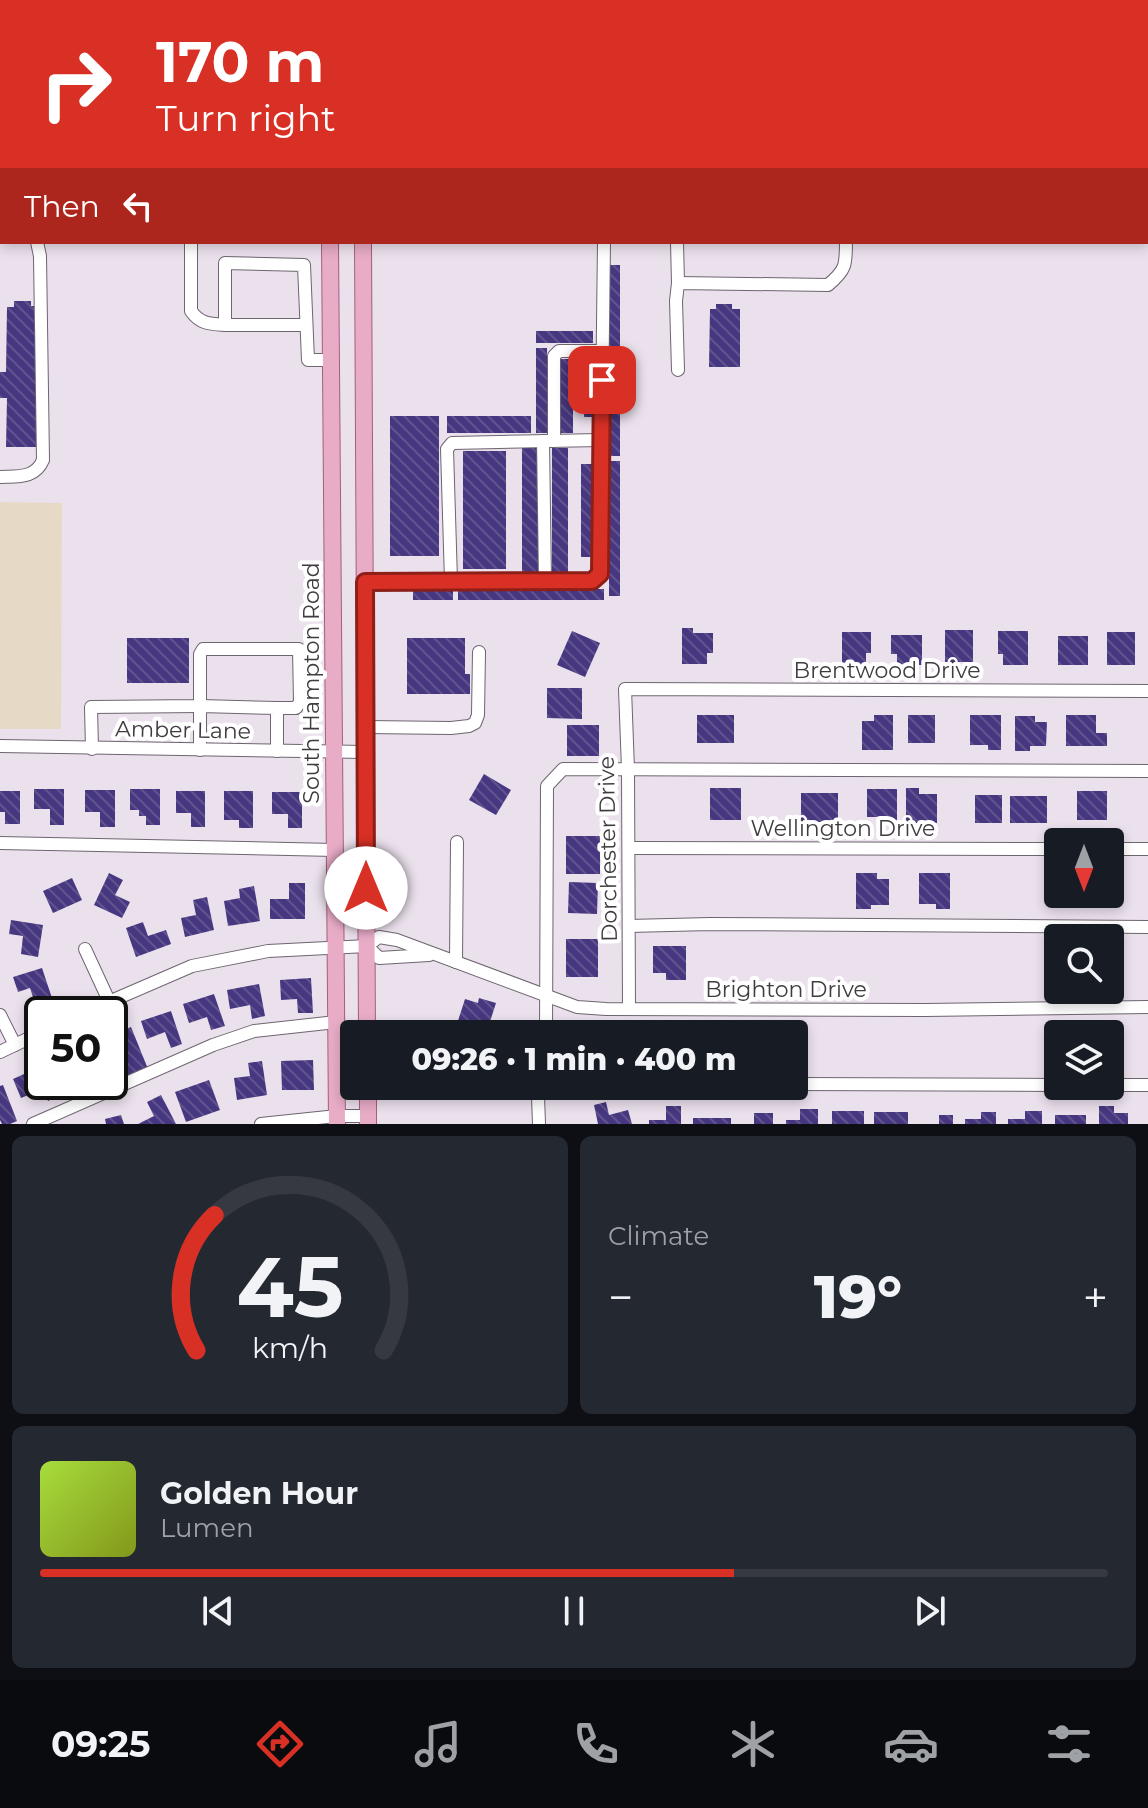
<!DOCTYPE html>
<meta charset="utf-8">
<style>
:root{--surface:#171b24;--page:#242831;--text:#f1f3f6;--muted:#9ea1a6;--line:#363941;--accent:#d93025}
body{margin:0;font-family:Montserrat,sans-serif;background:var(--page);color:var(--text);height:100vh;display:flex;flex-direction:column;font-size:30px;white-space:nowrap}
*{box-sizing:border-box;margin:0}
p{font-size:26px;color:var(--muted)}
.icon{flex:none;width:44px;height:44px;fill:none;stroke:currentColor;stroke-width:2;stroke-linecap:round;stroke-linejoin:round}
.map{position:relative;height:1124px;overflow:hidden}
.panel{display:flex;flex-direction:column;gap:12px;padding:12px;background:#0d0f14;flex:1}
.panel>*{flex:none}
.banner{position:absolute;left:0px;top:0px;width:1148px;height:244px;box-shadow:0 4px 12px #0003;background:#d93025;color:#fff;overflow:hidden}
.needle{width:52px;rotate:180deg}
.fabs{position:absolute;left:1044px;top:828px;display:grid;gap:16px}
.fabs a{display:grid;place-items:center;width:80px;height:80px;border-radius:8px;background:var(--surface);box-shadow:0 4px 12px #0003;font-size:40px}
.speed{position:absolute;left:24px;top:996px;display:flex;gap:16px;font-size:40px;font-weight:700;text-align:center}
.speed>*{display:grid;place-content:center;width:104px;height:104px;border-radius:50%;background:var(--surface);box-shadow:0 4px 12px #0003;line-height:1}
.speed .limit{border:4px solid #111;border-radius:12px;background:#fff;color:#111}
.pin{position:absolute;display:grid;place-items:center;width:68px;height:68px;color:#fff;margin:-34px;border-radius:16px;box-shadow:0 4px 12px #0006}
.me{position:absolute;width:88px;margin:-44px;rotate:0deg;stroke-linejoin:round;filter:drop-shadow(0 0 6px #0008)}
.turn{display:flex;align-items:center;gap:28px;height:168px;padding:0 24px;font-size:36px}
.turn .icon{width:104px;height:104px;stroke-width:2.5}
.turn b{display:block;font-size:56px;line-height:68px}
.then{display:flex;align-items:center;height:76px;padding:0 24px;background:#0003;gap:16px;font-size:30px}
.big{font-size:60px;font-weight:800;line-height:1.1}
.panel .card{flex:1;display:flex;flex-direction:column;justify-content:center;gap:12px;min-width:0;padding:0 28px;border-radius:12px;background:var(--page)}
.panel .dial{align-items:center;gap:0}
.dial svg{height:208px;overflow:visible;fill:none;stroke:var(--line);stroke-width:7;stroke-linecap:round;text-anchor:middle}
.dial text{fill:var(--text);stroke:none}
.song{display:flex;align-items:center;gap:24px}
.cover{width:96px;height:96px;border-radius:12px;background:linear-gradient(135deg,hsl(80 70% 55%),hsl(70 70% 35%))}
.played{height:8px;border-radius:4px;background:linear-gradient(90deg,var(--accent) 65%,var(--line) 65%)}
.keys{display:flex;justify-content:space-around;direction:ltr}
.heat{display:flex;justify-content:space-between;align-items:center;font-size:44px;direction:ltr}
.panel .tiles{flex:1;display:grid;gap:12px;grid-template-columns:1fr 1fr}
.card:last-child{grid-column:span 2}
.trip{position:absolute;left:340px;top:1020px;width:468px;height:80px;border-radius:8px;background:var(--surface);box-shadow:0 4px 12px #0003;font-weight:800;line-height:80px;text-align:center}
.tab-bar{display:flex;height:128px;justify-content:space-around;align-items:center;background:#090b0e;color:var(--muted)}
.tab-bar .icon{width:56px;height:56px}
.tab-bar .selected{color:var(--accent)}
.tab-bar b{font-size:36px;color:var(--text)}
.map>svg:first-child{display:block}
.education{fill:#e6dac6}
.building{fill:url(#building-back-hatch)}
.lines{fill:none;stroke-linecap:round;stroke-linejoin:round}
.minor-casing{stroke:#6d656f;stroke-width:14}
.major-casing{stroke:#a2607f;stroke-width:18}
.minor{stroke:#fff;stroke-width:12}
.major{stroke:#e8acc7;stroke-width:16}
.route-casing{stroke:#8d1f18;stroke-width:20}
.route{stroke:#d93025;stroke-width:14}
.labels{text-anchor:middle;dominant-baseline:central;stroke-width:8;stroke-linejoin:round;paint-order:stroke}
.street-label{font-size:22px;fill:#3f3b3f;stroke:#fff}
</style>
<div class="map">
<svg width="1148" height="1124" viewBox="0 0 1148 1124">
<defs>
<pattern id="building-back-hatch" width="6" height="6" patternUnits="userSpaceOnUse" patternTransform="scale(2)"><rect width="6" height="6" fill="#473780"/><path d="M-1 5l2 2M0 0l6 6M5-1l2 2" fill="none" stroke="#60538e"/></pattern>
</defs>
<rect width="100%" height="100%" fill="#ebe1ed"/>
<path class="education" d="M0 502 62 503 61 729H0Z"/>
<g class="building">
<rect x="609" y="265" width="11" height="129"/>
<path d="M14 301H31V306H39L38 447H6L7 398H0V372H6L7 307H14Z"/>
<path d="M716 304H732V309H740V367H709L710 309H716Z"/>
<rect x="536" y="331" width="57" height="12"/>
<rect x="536" y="348" width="11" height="85"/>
<rect x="561" y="359" width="12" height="74"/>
<rect x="584" y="360" width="12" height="57"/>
<rect x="609" y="399" width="11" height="57"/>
<rect x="390" y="416" width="49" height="140"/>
<rect x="447" y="416" width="84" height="17"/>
<rect x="522" y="448" width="17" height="126"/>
<rect x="552" y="448" width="16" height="127"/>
<rect x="463" y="451" width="43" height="118"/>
<rect x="609" y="461" width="11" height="135"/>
<rect x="581" y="464" width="14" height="93"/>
<rect x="413" y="589" width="40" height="11"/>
<rect x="458" y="589" width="146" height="11"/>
<path d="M682 628H693V633H713V653H707V664H682Z"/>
<rect x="945" y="630" width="28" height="32"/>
<path d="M572 631 600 643 585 677 557 665Z"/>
<path d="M998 631H1028V665H1003V654H998Z"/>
<path d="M842 632H871V653H866V665H842Z"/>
<rect x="1107" y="632" width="28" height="33"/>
<path d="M891 635H922V665H897V654H891Z"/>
<rect x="1058" y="636" width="30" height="29"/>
<rect x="127" y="638" width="62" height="45"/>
<path d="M407 638H465V674H470V694H407Z"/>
<path d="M547 688H582V719L547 718Z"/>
<rect x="697" y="715" width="37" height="28"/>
<path d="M874 715H893V750H862V721H874Z"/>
<rect x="908" y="715" width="27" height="28"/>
<path d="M970 715H1001V750H988V745H970Z"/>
<path d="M1066 715H1096V733H1107V746H1066Z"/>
<path d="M1015 716H1035V722H1047L1046 746H1030V751H1015Z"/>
<rect x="567" y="725" width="32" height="31"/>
<path d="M484 774 511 790 496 815 469 800Z"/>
<rect x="710" y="788" width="31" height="32"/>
<path d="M906 788H919V794H937V823H906Z"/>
<path d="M34 789H64V825H50V809H34Z"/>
<path d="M130 789H160V825H146V816H139V810H130Z"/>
<path d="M867 789H897V823H880V817H867Z"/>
<path d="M85 790H115V827H100V812H85Z"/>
<path d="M0 791H20V824H5V812H0Z"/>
<path d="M176 791H205V827H191V813H176Z"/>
<path d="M224 791H253V828H239V820H224Z"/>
<rect x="1077" y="791" width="30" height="29"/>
<path d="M272 792H302V828H288V814H272Z"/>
<rect x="801" y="793" width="37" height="29"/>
<rect x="975" y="795" width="27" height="28"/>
<rect x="1010" y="796" width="37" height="27"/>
<rect x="566" y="836" width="34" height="38"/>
<path d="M109 873 123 880 115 895 130 902 122 918 94 905Z"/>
<path d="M856 873H877V879H889V905H871V909H856Z"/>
<path d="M919 873H950V909H936V904H919Z"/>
<path d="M72 878 82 900 53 913 43 891Z"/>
<path d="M569 882 598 883 597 914 568 913Z"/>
<path d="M289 883H305V919H270V899H289Z"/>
<path d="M254 886 260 921 228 926 224 901 240 898 239 889Z"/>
<path d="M207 897 214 930 185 937 181 918 196 915 193 900Z"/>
<path d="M11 920 43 925 38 957 21 954 23 936 9 934Z"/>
<path d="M143 922 148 936 166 930 171 944 136 957 126 928Z"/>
<rect x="566" y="939" width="32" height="38"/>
<path d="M653 946H686V980H666V973H653Z"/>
<path d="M42 968 52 998 35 1003 30 988 18 992 13 977Z"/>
<path d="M311 978 313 1013H298L297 999 281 1000 280 980Z"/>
<path d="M259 984 265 1016 252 1019 250 1005 230 1009 227 990Z"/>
<path d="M214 994 225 1026 211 1030 207 1017 189 1023 183 1004Z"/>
<path d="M479 998 496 1003 486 1034H478L456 1027 465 999 478 1003Z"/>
<path d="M171 1011 182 1044 171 1048 165 1032 147 1039 141 1021Z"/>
<path d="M131 1027 148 1069 117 1082 110 1066V1035Z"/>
<path d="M313 1060 314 1090H282L281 1061Z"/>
<path d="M262 1061 267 1095 237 1100 234 1078 250 1076 248 1063Z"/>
<path d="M42 1066V1082H53L59 1096 48 1101 43 1089 21 1098 13 1079Z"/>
<path d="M209 1080 220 1110 186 1122 175 1092Z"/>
<path d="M3 1085 17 1121 10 1124H2L0 1120V1086Z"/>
<path d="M161 1095 176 1124H138L154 1116 147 1102Z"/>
<path d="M606 1102 609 1115 628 1110 632 1124H598L594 1105Z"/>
<path d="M666 1106H681V1124H649V1120H666Z"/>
<path d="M1099 1106H1114V1113H1128V1124H1099Z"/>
<path d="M800 1109H818V1124H786V1120H800Z"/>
<rect x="832" y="1111" width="32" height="13"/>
<path d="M1025 1111H1042V1124H1008V1119H1025Z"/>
<rect x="874" y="1112" width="34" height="12"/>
<path d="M981 1112H996V1124H965V1119H981Z"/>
<rect x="754" y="1113" width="19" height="11"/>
<path d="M121 1115 124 1124H106L105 1119Z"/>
<rect x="939" y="1115" width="14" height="9"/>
<rect x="1055" y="1115" width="31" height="9"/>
<rect x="693" y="1118" width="38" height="6"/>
</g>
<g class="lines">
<g class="minor-casing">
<g id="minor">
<path d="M501 0V2"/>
<path d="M575 0V2"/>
<path d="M398 2V0"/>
<path d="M463 2 464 0"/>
<path d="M617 2V0"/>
<path d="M939 2 940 0"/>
<path d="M191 242V311C200 324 210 324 225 325V263L304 265 308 360H331"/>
<path d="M677 242 678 283"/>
<path d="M225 325H305"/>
<path d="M678 370 676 301 678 283 828 285C846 270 846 265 846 242"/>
<path d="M543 441 545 581"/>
<path d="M554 441V356L559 351H603"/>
<path d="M0 477C17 476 35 479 43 460L40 256 37 242"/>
<path d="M451 581 447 449 452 443 601 440"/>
<path d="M365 582 592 581 600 574 604 242"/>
<path d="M366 727 451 728 469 726 475 723 478 715 479 652"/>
<path d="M0 746 366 752"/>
<path d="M92 749 91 707 200 706V654L203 649H299L300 702 296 708H277"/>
<path d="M200 750V706L277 708V751"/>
<path d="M0 843 335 850"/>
<path d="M629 848 1058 849"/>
<path d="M1110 849H1148"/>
<path d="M629 926 710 924 1148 927"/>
<path d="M367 946 379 937 397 940 577 1007 606 1009 925 1010 1148 1007"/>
<path d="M367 946 379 958 429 955"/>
<path d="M85 949 109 1001"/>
<path d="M456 962 457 842"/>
<path d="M629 1009 628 769 625 689 1148 691"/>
<path d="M81 1014 192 966 268 951 367 946"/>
<path d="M0 1015 15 1045"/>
<path d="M546 1034 547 786 563 769 1148 771"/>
<path d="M0 1052 42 1032"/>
<path d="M794 1084 1058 1085"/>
<path d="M1110 1085H1148"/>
<path d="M33 1124 213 1045 254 1031 336 1022"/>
<path d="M261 1124 337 1116H368"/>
<path d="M539 1124 538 1096 542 1087 544 1086"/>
</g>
</g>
<g class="major-casing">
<g id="major">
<path d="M347 0V2"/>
<path d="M0 208H2"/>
<path d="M1146 216H1148"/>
<path d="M330 242 337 1124"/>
<path d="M363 242 367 1034"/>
<path d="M368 1086V1124"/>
</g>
</g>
<use href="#minor" class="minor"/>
<use href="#major" class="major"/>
</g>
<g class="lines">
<g class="route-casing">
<path id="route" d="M366 888 365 582 592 581 600 574 602 380"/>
</g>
<use href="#route" class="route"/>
</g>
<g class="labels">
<g class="street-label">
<text x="887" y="670">Brentwood Drive</text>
<text transform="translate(311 683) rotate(-90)">South Hampton Road</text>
<text transform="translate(183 730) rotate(1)">Amber Lane</text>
<text x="843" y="828">Wellington Drive</text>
<text transform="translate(608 849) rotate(-91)">Dorchester Drive</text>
<text x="786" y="989">Brighton Drive</text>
</g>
</g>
</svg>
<div class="fabs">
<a><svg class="needle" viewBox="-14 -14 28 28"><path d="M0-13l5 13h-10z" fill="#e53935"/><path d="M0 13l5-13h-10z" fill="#9ea1a6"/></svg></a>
<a><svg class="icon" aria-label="search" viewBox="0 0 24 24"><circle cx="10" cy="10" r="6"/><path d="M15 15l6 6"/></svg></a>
<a><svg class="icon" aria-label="layers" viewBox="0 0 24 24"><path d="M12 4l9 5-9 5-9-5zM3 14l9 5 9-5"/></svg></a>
</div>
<div class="speed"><div class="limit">50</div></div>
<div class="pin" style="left:602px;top:380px;background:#d93025"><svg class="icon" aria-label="arrive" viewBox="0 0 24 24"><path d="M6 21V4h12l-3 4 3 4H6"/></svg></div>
<svg class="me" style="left:366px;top:888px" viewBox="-20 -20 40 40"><circle r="19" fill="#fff"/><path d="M0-13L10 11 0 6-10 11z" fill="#d93025"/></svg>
<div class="trip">09:26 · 1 min · 400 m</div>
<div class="banner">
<div class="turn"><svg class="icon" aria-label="right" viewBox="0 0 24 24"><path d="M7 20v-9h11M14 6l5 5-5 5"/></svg><div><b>170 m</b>Turn right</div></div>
<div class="then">Then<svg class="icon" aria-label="left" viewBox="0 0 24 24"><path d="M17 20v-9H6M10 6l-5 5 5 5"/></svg></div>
</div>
</div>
<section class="panel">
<div class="tiles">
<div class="card dial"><svg viewBox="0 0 100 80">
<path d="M14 69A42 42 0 1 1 86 69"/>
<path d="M14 69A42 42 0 0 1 21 17" stroke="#d93025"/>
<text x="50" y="56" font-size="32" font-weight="700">45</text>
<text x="50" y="72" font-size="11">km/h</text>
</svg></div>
<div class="card"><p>Climate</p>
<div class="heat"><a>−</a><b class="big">19°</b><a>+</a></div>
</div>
<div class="card">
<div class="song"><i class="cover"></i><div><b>Golden Hour</b><p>Lumen</p></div></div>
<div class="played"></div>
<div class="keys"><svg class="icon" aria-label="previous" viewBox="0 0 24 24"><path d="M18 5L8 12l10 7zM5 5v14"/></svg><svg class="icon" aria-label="pause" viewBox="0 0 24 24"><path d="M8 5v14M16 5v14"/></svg><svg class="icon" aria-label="next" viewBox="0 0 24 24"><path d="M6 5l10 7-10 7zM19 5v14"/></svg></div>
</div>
</div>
</section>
<nav class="tab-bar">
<b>09:25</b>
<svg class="icon selected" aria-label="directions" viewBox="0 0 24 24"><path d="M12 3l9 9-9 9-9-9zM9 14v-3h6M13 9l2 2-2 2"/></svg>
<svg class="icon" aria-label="music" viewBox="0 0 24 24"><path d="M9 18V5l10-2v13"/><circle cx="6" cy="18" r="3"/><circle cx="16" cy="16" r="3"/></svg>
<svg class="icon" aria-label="phone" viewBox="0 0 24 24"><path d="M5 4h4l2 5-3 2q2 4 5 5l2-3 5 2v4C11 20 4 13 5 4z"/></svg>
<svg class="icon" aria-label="climate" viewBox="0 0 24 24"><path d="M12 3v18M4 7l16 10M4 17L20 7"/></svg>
<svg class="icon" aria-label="car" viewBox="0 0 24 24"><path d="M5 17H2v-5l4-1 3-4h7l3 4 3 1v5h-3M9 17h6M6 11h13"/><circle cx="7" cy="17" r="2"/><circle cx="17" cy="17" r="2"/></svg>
<svg class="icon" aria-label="filters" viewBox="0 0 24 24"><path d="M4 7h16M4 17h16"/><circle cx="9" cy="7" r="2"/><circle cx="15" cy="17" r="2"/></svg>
</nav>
